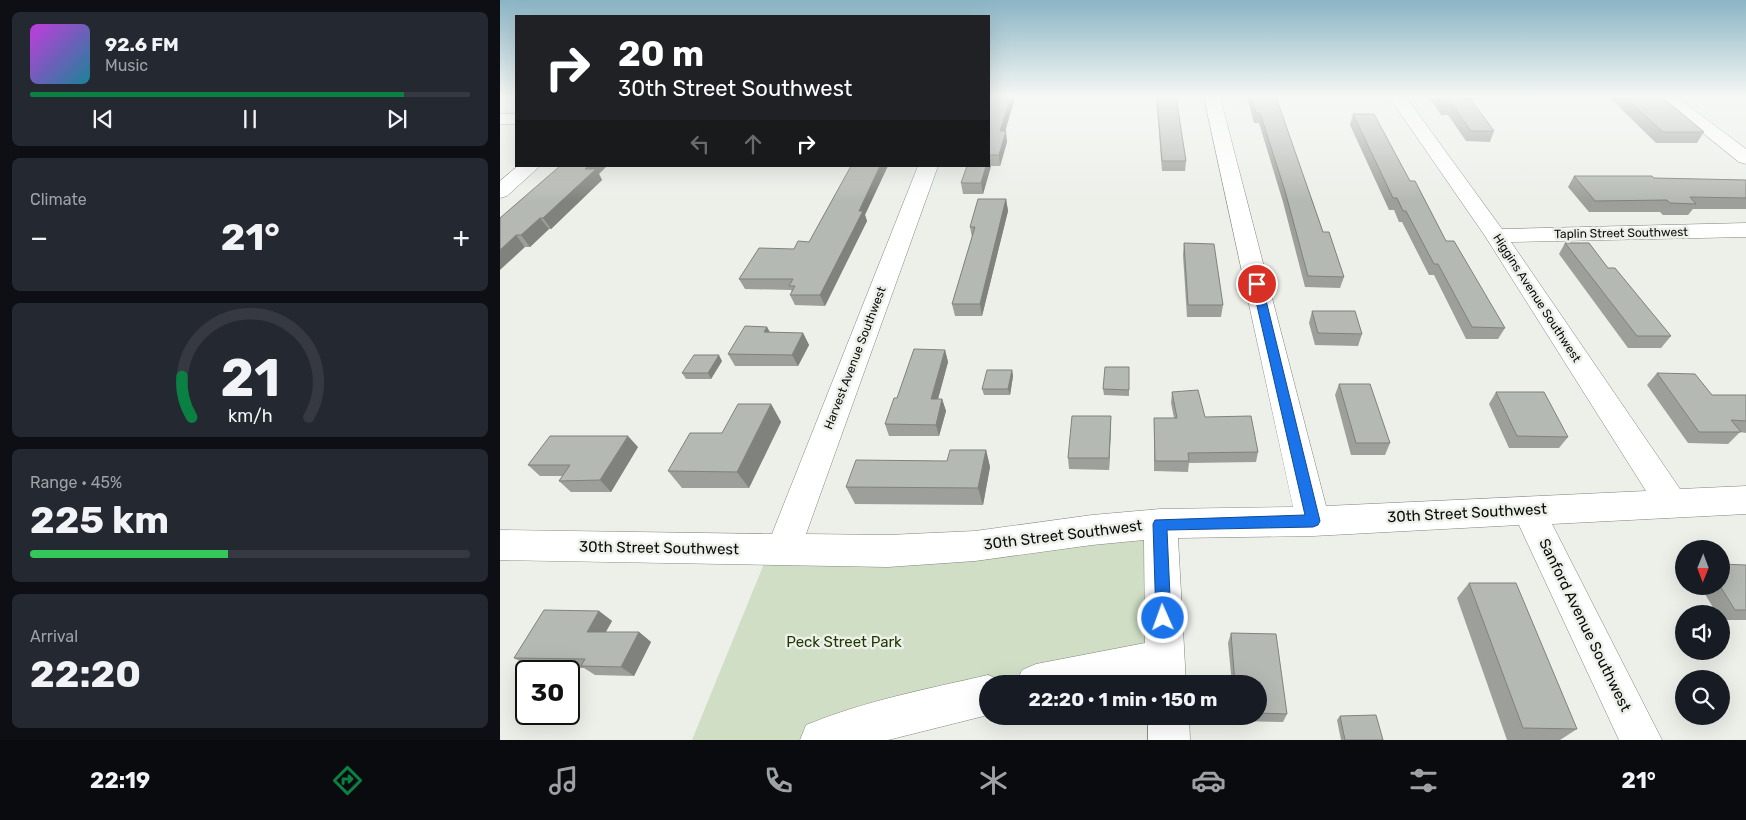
<!DOCTYPE html>
<meta charset="utf-8">
<style>
:root{--surface:#171b24;--page:#242831;--text:#f1f3f6;--muted:#9ea1a6;--line:#363941;--accent:#0b8043}
body{margin:0;font-family:Rubik,sans-serif;background:var(--page);color:var(--text);height:100vh;display:flex;flex-direction:column;font-size:19px;white-space:nowrap}
*{box-sizing:border-box;margin:0}
p{font-size:16px;color:var(--muted)}
.icon{flex:none;width:28px;height:28px;fill:none;stroke:currentColor;stroke-width:2;stroke-linecap:round;stroke-linejoin:round}
.map{position:relative;flex:1;overflow:hidden}
.side{display:flex;flex-direction:column;gap:12px;padding:12px;background:#0d0f14;width:500px}
.side>*{flex:none}
.guide{position:absolute;left:15px;top:15px;width:475px;height:152px;border-radius:0px;box-shadow:0 5px 20px #0002;background:#202124;color:#fff;overflow:hidden}
.needle{width:32px;rotate:181deg}
.buttons{position:absolute;left:1175px;top:540px;display:grid;gap:10px}
.buttons a{display:grid;place-items:center;width:55px;height:55px;border-radius:50%;background:var(--surface);box-shadow:0 5px 20px #0002;font-size:25px}
.speed{position:absolute;left:15px;top:660px;display:flex;gap:10px;font-size:25px;font-weight:700;text-align:center}
.speed>*{display:grid;place-content:center;width:65px;height:65px;border-radius:50%;background:var(--surface);box-shadow:0 5px 20px #0002;line-height:1}
.speed .limit{border:2px solid #111;border-radius:8px;background:#fff;color:#111}
.pin{position:absolute;display:grid;place-items:center;width:42px;height:42px;color:#fff;margin:-21px;border:2px solid #fff;border-radius:50%;box-shadow:0 1px 5px #0007}
.me{position:absolute;width:55px;margin:-28px;rotate:358deg;stroke-linejoin:round;filter:drop-shadow(0 0 4px #0008)}
.turn{display:flex;align-items:center;gap:18px;height:105px;padding:0 20px;font-size:22px}
.turn .icon{width:65px;height:65px;stroke-width:2.5}
.turn b{display:block;font-size:35px;line-height:42px}
.lanes{display:flex;align-items:center;height:48px;padding:0 20px;background:#0003;justify-content:center;gap:25px;direction:ltr}
.lanes .off{opacity:.35}
.big{font-size:38px;font-weight:700;line-height:1.1}
.side .tile{flex:1;display:flex;flex-direction:column;justify-content:center;gap:8px;min-width:0;padding:0 18px;border-radius:8px;background:var(--page)}
.side .dial{align-items:center;gap:0}
.dial svg{height:130px;overflow:visible;fill:none;stroke:var(--line);stroke-width:7;stroke-linecap:round;text-anchor:middle}
.dial text{fill:var(--text);stroke:none}
.song{display:flex;align-items:center;gap:15px}
.cover{width:60px;height:60px;border-radius:8px;background:linear-gradient(135deg,hsl(290 70% 55%),hsl(190 70% 35%))}
.played{height:5px;border-radius:2px;background:linear-gradient(90deg,var(--accent) 85%,var(--line) 85%)}
.keys{display:flex;justify-content:space-around;direction:ltr}
.heat{display:flex;justify-content:space-between;align-items:center;font-size:28px;direction:ltr}
.charge{height:8px;border-radius:4px;background:linear-gradient(90deg,#34c759 45%,var(--line) 0)}
.trip{position:absolute;left:479px;top:675px;width:288px;height:50px;border-radius:25px;background:var(--surface);box-shadow:0 5px 20px #0002;font-weight:700;line-height:50px;text-align:center}
.menu{display:flex;height:80px;justify-content:space-around;align-items:center;background:#090b0e;color:var(--muted)}
.menu .icon{width:35px;height:35px}
.menu .current{color:var(--accent)}
.menu b{font-size:22px;color:var(--text)}
main{display:flex;flex:1;min-height:0}
.map>svg:first-child{display:block}
.green{fill:#cfdec5}
.lines{fill:none;stroke-linecap:round;stroke-linejoin:round}
.minor-casing{stroke:#82857f;stroke-width:1}
.minor{fill:#fff;fill-rule:evenodd}
.wall{fill:#9c9f9a}
.shaded-wall{fill:#7f827d}
.building{fill:#b5b9b3;stroke:#7f827d}
.route{fill:#1a73e8;stroke:#114b97}
.labels{text-anchor:middle;dominant-baseline:central;stroke-width:5;stroke-linejoin:round;paint-order:stroke}
.street-label{font-size:12px;fill:#0c0d0b;stroke:#ecf0e9}
.near-street-label{font-size:15px;fill:#0c0d0b;stroke:#ecf0e9}
.near-park-label{font-size:15px;fill:#1e3900;stroke:#ecf0e9}
</style>
<main>
<section class="side">
<div class="tile">
<div class="song"><i class="cover"></i><div><b>92.6 FM</b><p>Music</p></div></div>
<div class="played"></div>
<div class="keys"><svg class="icon" aria-label="previous" viewBox="0 0 24 24"><path d="M18 5L8 12l10 7zM5 5v14"/></svg><svg class="icon" aria-label="pause" viewBox="0 0 24 24"><path d="M8 5v14M16 5v14"/></svg><svg class="icon" aria-label="next" viewBox="0 0 24 24"><path d="M6 5l10 7-10 7zM19 5v14"/></svg></div>
</div>
<div class="tile"><p>Climate</p>
<div class="heat"><a>−</a><b class="big">21°</b><a>+</a></div>
</div>
<div class="tile dial"><svg viewBox="0 0 100 80">
<path d="M14 69A42 42 0 1 1 86 69"/>
<path d="M14 69A42 42 0 0 1 8 44" stroke="#0b8043"/>
<text x="50" y="56" font-size="32" font-weight="700">21</text>
<text x="50" y="72" font-size="11">km/h</text>
</svg></div>
<div class="tile"><p>Range · 45%</p><b class="big">225 km</b><div class="charge"></div></div>
<div class="tile"><p>Arrival</p><b class="big">22:20</b></div>
</section>
<div class="map">
<svg width="1246" height="740" viewBox="0 0 1246 740">
<rect width="100%" height="100%" fill="#ecf0e9"/>
<path class="green" d="M660 524 665 658 567 684H488L356 740H192L270 549Z"/>
<g class="lines">
<g class="minor-casing">
<g id="minor">
<path d="M704 97H720L826 506 1146 491 985 236 889 97H906L1002 229 1246 223V237L1011 242 1180 489 1246 486V514L1052 524 1162 740H1119L1019 525 813 536 678 538 686 684H646V681L634 684H516L522 670 536 664 645 643 644 540 592 545 475 561 388 567 0 560V530L272 534 418 166H438L306 534 388 535 475 531 592 515 660 509 793 507Z"/>
<path d="M1158 97H1177L1246 149V164L1239 162Z"/>
<rect x="0" y="114" width="16" height="10"/>
<path d="M18 166H40L7 196 0 198V181Z"/>
<path d="M488 675 502 681 503 684H488V715L388 740H300L306 725C364 701 427 689 488 675Z"/>
<path d="M648 716H689L690 740H648Z"/>
</g>
</g>
<use href="#minor" class="minor"/>
</g>
<g class="wall">
<path d="M489 97H515L505 131 507 142 500 166H491L483 194H463L461 183 489 166Z"/>
<path d="M656 97H676L686 161 685 171H662Z"/>
<path d="M747 97H776L823 232 844 277 840 288 805 287 783 202 759 123H754Z"/>
<path d="M929 97H969L994 131 990 142 966 141 948 115H941Z"/>
<path d="M1109 97H1162L1204 132 1197 143H1156Z"/>
<path d="M853 114 910 181 946 241 1005 328 998 339H966L934 275H929L902 222H899L894 210H889L850 125Z"/>
<path d="M99 174 102 180 51 229H49L30 247H25L0 218Z"/>
<path d="M1074 176 1246 180V209H1193L1188 215H1163L1160 212H1089L1068 187Z"/>
<path d="M506 199 508 211 482 316H455L452 304 472 237 470 227Z"/>
<path d="M365 215 367 221 325 306 295 305 290 295 292 292 291 290 245 289 239 279 294 249Z"/>
<path d="M684 243 723 305 721 317H687L683 255Z"/>
<path d="M1065 243 1108 268 1171 336 1161 348H1128L1059 254Z"/>
<path d="M812 311 862 334 858 346 815 345 809 323Z"/>
<path d="M267 327 270 332 303 333 309 345 298 366H235L228 354Z"/>
<path d="M445 350 448 362 438 399H442L446 411 439 436H389L385 424 397 398Z"/>
<path d="M222 361 211 379H186L182 373Z"/>
<path d="M629 367V396L604 395 603 389Z"/>
<path d="M512 370 513 376 510 395H484L482 389Z"/>
<path d="M1157 373 1212 395H1246V433L1240 432 1228 444 1188 443 1147 385Z"/>
<path d="M839 384 890 443 885 455H851L835 395Z"/>
<path d="M672 392 705 417 758 452 756 462 689 463 688 472 654 471V418H674L671 403Z"/>
<path d="M996 392 1068 437 1059 448H1009L989 404Z"/>
<path d="M271 404 281 422 249 488H182L168 471 222 433Z"/>
<path d="M611 416 609 470 569 469 568 458Z"/>
<path d="M138 447 111 492H71L59 481 62 476H40L28 465Z"/>
<path d="M486 450 490 467 483 505 355 504 346 487 447 461Z"/>
<path d="M1246 565V620H1221V614H1217L1200 586H1221Z"/>
<path d="M969 583 1077 729 1060 740H1007L957 598Z"/>
<path d="M99 611 112 621 106 632H139L151 642 134 676 95 675 84 668 30 667 14 658Z"/>
<path d="M731 633 787 714 783 722 735 721V716H758V684H732L728 643Z"/>
<path d="M840 716 883 740H841L837 720Z"/>
</g>
<g class="shaded-wall">
<path d="M511 97H515V98L502 142 500 131Z"/>
<path d="M506 131 507 142 500 166 499 155Z"/>
<path d="M490 155 491 166 483 194 481 183 486 166H489Z"/>
<path d="M88 166H107L99 174 102 180 51 229 43 218Z"/>
<path d="M380 166H388L365 215 367 221 325 306 320 295Z"/>
<path d="M506 199 508 211 482 316 480 304Z"/>
<path d="M40 218 49 229 30 247 21 235Z"/>
<path d="M16 235 25 247 0 270V250Z"/>
<path d="M267 327 273 339 264 332Z"/>
<path d="M303 333 309 345 298 366 292 355Z"/>
<path d="M445 350 448 362 435 410 431 399Z"/>
<path d="M219 355 222 361 211 379 208 373Z"/>
<path d="M512 370 513 376 510 395 508 389Z"/>
<path d="M442 399 446 411 439 436 436 425Z"/>
<path d="M271 404 281 422 249 488 237 472Z"/>
<path d="M611 416V428L609 470V458Z"/>
<path d="M128 436 138 447 111 492 100 480Z"/>
<path d="M486 450 490 467 483 505 478 488Z"/>
<path d="M99 611 112 621 100 641 87 632Z"/>
<path d="M139 632 151 642 134 676 121 667Z"/>
</g>
<g class="building">
<path d="M489 97H511L500 131H506L499 155H490L489 157Z"/>
<path d="M657 97H676L686 161H662Z"/>
<path d="M751 97H776L823 232H829L844 277 808 276 785 191 760 113H756Z"/>
<path d="M940 97H969L994 131H971L952 104H945Z"/>
<path d="M1125 97H1162L1204 132H1163Z"/>
<path d="M853 114H874L910 181H915L946 241H954L1005 328 972 327 938 264H934L906 211H903L897 198H893Z"/>
<path d="M60 166H88L85 169H96L43 218H40L21 235H16L0 250V218Z"/>
<path d="M351 166H380L359 211H363L320 295H290L295 286H289L293 279H239L259 248 294 249 298 241 309 242Z"/>
<path d="M467 166H486L481 183H461Z"/>
<path d="M1074 176H1152L1154 178 1246 180V198L1190 197 1196 204 1170 203 1167 200 1095 201Z"/>
<path d="M478 199H506L480 304H452L475 227H470Z"/>
<path d="M684 243 714 244 723 305H688Z"/>
<path d="M1065 243H1089L1108 268H1115L1171 336H1137Z"/>
<path d="M812 311H855L862 334 818 333Z"/>
<path d="M245 326 267 327 264 332 303 333 292 355 228 354Z"/>
<path d="M414 349 445 350 431 399H442L436 425 385 424 394 398H397Z"/>
<path d="M194 355H219L208 373H182Z"/>
<path d="M605 367H629V390L603 389Z"/>
<path d="M487 370H512L508 389H482Z"/>
<path d="M1157 373 1195 374 1212 395H1246V421L1231 420 1241 432H1199Z"/>
<path d="M839 384H870L890 443H856Z"/>
<path d="M698 390 705 417 751 416 758 452 688 453 689 461H655L654 418H677L672 392Z"/>
<path d="M996 392H1044L1068 437 1017 436Z"/>
<path d="M238 404H271L237 472 168 471 190 433H222Z"/>
<path d="M572 416H611L609 458H568Z"/>
<path d="M50 436H128L100 480 59 481 70 465H28Z"/>
<path d="M450 450H486L478 488 346 487 356 460 447 461Z"/>
<path d="M1221 564 1246 565V610H1235L1220 586H1221Z"/>
<path d="M969 583H1016L1077 729 1023 728Z"/>
<path d="M44 610 99 611 87 632H139L121 667 81 666 85 659 14 658Z"/>
<path d="M731 633 776 634 787 714 758 713V684H735Z"/>
<path d="M876 715 883 740H845L840 716Z"/>
</g>
<linearGradient id="sky" x2="0" y2="1"><stop stop-color="#8ab4c4"/><stop offset="0.48" stop-color="#f6f8f5"/><stop offset="1" stop-color="#f6f8f5" stop-opacity="0"/></linearGradient>
<rect width="1246" height="201" fill="url(#sky)"/>
<path class="route" d="M757 281 762 284 820 521 818 525 813 527 667 530 671 618 669 623 663 626 658 623 656 618 653 524 655 520 805 515 752 284Z"/>
<g class="labels">
<g class="street-label">
<text transform="translate(1121 233) rotate(-1)">Taplin Street Southwest</text>
<text transform="translate(1037 298) rotate(57)">Higgins Avenue Southwest</text>
<text transform="translate(355 358) rotate(-69)">Harvest Avenue Southwest</text>
</g>
<g class="near-street-label">
<text transform="translate(967 513) rotate(-3)">30th Street Southwest</text>
<text transform="translate(563 535) rotate(-7)">30th Street Southwest</text>
<text transform="translate(159 548) rotate(1)">30th Street Southwest</text>
<text transform="translate(1085 625) rotate(64)">Sanford Avenue Southwest</text>
</g>
<g class="near-park-label">
<text x="344" y="642">Peck Street Park</text>
</g>
</g>
</svg>
<div class="buttons">
<a><svg class="needle" viewBox="-14 -14 28 28"><path d="M0-13l5 13h-10z" fill="#e53935"/><path d="M0 13l5-13h-10z" fill="#9ea1a6"/></svg></a>
<a><svg class="icon" aria-label="sound" viewBox="0 0 24 24"><path d="M4 9h4l5-4v14l-5-4H4zM17 9q2 3 0 6"/></svg></a>
<a><svg class="icon" aria-label="search" viewBox="0 0 24 24"><circle cx="10" cy="10" r="6"/><path d="M15 15l6 6"/></svg></a>
</div>
<div class="speed"><div class="limit">30</div></div>
<div class="pin" style="left:757px;top:284px;background:#d93025"><svg class="icon" aria-label="arrive" viewBox="0 0 24 24"><path d="M6 21V4h12l-3 4 3 4H6"/></svg></div>
<svg class="me" style="left:663px;top:618px" viewBox="-20 -20 40 40"><circle r="17" fill="#1a73e8" stroke="#fff" stroke-width="3"/><path d="M0-11L8 9 0 5-8 9z" fill="#fff"/></svg>
<div class="trip">22:20 · 1 min · 150 m</div>
<div class="guide">
<div class="turn"><svg class="icon" aria-label="right" viewBox="0 0 24 24"><path d="M7 20v-9h11M14 6l5 5-5 5"/></svg><div><b>20 m</b>30th Street Southwest</div></div>
<div class="lanes"><svg class="icon off" aria-label="left" viewBox="0 0 24 24"><path d="M17 20v-9H6M10 6l-5 5 5 5"/></svg><svg class="icon off" aria-label="ahead" viewBox="0 0 24 24"><path d="M12 20V5M6 11l6-6 6 6"/></svg><svg class="icon" aria-label="right" viewBox="0 0 24 24"><path d="M7 20v-9h11M14 6l5 5-5 5"/></svg></div>
</div>
</div>
</main>
<nav class="menu">
<b>22:19</b>
<svg class="icon current" aria-label="directions" viewBox="0 0 24 24"><path d="M12 3l9 9-9 9-9-9zM9 14v-3h6M13 9l2 2-2 2"/></svg>
<svg class="icon" aria-label="music" viewBox="0 0 24 24"><path d="M9 18V5l10-2v13"/><circle cx="6" cy="18" r="3"/><circle cx="16" cy="16" r="3"/></svg>
<svg class="icon" aria-label="phone" viewBox="0 0 24 24"><path d="M5 4h4l2 5-3 2q2 4 5 5l2-3 5 2v4C11 20 4 13 5 4z"/></svg>
<svg class="icon" aria-label="climate" viewBox="0 0 24 24"><path d="M12 3v18M4 7l16 10M4 17L20 7"/></svg>
<svg class="icon" aria-label="car" viewBox="0 0 24 24"><path d="M5 17H2v-5l4-1 3-4h7l3 4 3 1v5h-3M9 17h6M6 11h13"/><circle cx="7" cy="17" r="2"/><circle cx="17" cy="17" r="2"/></svg>
<svg class="icon" aria-label="filters" viewBox="0 0 24 24"><path d="M4 7h16M4 17h16"/><circle cx="9" cy="7" r="2"/><circle cx="15" cy="17" r="2"/></svg>
<b>21°</b>
</nav>
